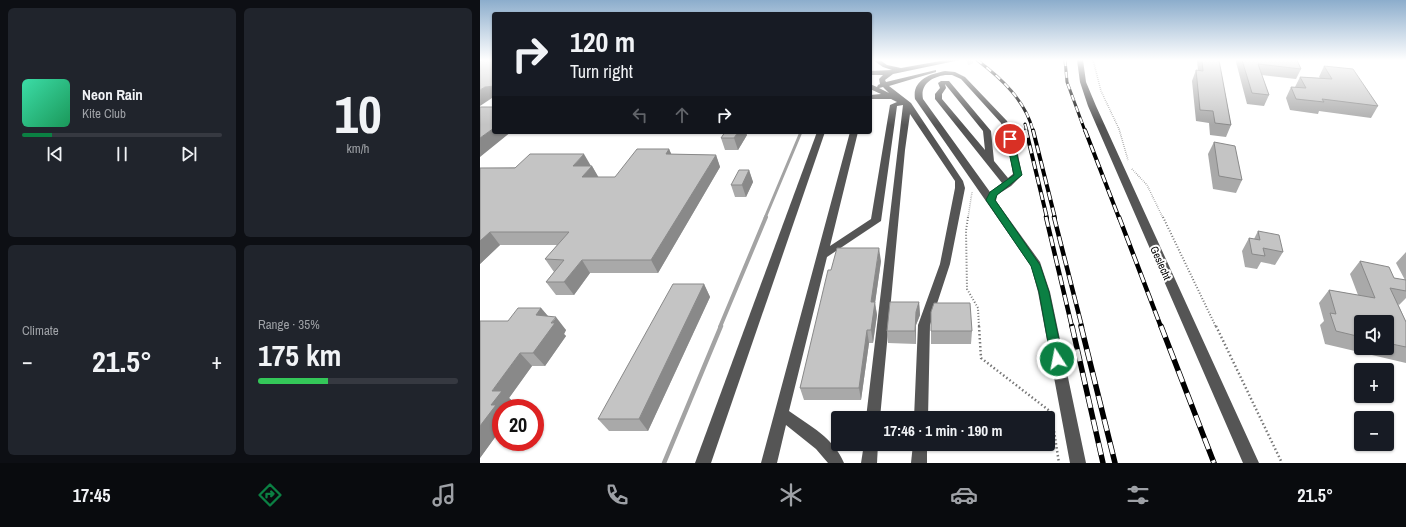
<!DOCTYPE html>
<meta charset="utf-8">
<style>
:root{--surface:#171b24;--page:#20242c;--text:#f1f3f6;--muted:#9ea1a6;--line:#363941;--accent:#0b8043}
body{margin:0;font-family:"Archivo Narrow",sans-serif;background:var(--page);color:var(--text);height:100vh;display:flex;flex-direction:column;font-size:15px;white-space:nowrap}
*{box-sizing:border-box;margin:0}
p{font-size:13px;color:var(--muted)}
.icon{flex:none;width:22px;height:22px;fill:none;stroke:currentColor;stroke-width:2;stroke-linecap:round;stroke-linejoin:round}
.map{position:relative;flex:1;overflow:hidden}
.sheet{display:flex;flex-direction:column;gap:8px;padding:8px;background:#0d0f14;width:480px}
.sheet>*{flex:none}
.hud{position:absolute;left:12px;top:12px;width:380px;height:122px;border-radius:4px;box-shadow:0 1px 3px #0004;background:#171b24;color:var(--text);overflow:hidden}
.fabs{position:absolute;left:874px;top:315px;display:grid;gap:8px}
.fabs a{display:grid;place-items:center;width:40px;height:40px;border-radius:4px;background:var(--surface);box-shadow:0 1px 3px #0004;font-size:20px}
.speed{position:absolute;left:12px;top:399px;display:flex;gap:8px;font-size:20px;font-weight:700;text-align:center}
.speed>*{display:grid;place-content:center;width:52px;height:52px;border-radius:50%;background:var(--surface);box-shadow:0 1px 3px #0004;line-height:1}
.speed .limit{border:6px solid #d22;background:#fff;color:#111}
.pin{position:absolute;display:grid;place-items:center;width:34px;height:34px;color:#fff;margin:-17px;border:2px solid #fff;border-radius:50%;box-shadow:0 1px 4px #0007}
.me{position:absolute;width:44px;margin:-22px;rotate:349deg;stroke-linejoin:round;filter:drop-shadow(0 0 3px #0008)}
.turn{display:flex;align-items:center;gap:14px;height:84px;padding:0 12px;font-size:18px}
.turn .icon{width:52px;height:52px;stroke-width:2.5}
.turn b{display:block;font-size:28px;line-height:34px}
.lanes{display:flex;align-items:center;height:38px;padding:0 12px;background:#0003;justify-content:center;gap:20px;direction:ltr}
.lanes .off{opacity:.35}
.big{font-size:30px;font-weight:700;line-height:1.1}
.sheet .widget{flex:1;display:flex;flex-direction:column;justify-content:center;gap:6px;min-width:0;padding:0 14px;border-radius:6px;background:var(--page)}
.sheet .dial{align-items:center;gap:0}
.dial b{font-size:52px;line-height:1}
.song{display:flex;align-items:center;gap:12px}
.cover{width:48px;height:48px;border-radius:6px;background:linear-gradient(135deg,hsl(160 70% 55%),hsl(150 70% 35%))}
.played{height:4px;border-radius:2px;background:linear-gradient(90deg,var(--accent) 15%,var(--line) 15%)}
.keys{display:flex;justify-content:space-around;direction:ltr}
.heat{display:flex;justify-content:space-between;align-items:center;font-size:22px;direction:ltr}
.charge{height:6px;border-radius:3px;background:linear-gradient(90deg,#34c759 35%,var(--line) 0)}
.sheet .tiles{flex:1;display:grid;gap:8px;grid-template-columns:repeat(2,1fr)}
.trip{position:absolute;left:351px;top:411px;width:224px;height:40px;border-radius:4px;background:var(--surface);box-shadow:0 1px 3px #0004;font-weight:700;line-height:40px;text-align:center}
.tab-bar{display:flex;height:64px;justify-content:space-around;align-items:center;background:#090b0e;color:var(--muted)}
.tab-bar .icon{width:28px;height:28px}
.tab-bar .active{color:var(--accent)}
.tab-bar b{font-size:18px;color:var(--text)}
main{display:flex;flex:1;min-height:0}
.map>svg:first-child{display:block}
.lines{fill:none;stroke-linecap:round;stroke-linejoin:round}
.stream-far2{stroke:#a3a3a3;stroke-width:3}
.stream-far1{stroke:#a3a3a3;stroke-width:4}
.stream{stroke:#a3a3a3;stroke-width:4.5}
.minor-tunnel{stroke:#d9d9d9;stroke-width:7;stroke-dasharray:7 3.5;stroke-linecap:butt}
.path-far2{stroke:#777;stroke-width:1.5;stroke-dasharray:0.5 1.5;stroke-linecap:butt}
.path-far1{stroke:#777;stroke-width:2;stroke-dasharray:1 2;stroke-linecap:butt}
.path{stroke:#777;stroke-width:2.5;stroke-dasharray:1.5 2.5;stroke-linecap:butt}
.minor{fill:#555;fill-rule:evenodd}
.rail-far3-casing{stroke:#000;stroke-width:3}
.rail-far2-casing{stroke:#000;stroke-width:4}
.rail-far1-casing{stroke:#000;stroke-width:4.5}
.rail-casing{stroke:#000;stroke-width:5.5}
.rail-far3{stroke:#fff;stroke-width:2;stroke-dasharray:6;stroke-linecap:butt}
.rail-far2{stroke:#fff;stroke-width:2.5;stroke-dasharray:8;stroke-linecap:butt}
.rail-far1{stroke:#fff;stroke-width:3;stroke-dasharray:10;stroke-linecap:butt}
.rail{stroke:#fff;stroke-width:4;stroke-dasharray:12;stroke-linecap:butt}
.wall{fill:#a9a9a9;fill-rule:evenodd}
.shaded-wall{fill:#898989}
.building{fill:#c4c4c4;stroke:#898989}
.route{fill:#0b8043;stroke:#07532c}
.labels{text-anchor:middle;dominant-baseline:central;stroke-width:4;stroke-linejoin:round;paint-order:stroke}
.street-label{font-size:11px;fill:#000;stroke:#fff}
</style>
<main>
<section class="sheet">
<div class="tiles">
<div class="widget">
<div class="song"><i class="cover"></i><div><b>Neon Rain</b><p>Kite Club</p></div></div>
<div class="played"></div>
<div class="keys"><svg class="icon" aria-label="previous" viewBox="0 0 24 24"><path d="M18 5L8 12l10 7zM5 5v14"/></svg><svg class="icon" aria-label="pause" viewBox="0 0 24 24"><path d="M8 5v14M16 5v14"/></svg><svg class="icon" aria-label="next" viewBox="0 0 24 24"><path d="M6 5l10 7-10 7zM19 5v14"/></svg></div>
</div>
<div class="widget dial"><b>10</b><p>km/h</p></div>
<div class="widget"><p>Climate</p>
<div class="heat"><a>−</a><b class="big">21.5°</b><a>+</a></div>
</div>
<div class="widget"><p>Range · 35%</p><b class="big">175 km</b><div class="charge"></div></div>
</div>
</section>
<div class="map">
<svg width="926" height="463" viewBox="0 0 926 463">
<rect width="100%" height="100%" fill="#fff"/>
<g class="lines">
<path class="stream-far2" d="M285 218 321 132"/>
<path class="stream-far1" d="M240 327 286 217"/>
<path class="stream" d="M184 463 241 326"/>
<path class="minor-tunnel" d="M487 62 492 60"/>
<g class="path-far2">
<path d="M613 60 621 91 639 129 648 160"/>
<path d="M652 169 667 185 683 218"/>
<path d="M488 218 492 192"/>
</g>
<g class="path-far1">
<path d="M488 217 486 231 487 289 498 308 499 327"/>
<path d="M683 217 736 327"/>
</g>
<g class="path">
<path d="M499 326 501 358 571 412 579 463"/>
<path d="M736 326 802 463"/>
</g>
<g class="minor">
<path d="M393 60H400L407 65 421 68 466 60H480L413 74 405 80 406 82 456 70V72L409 86 431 103 483 181 485 188 470 264 450 325 448 418H434L438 325 460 264 475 188V181L430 114 425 150 400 418H386L423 105 417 106 401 221 347 257 309 411C330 426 354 438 364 463H348L336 449 306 425 297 463H281L370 132H378L350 246 391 219 410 105 417 102 411 99H390V95L401 94 390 89V84L397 87 398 85 400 84 399 79 403 75H390V71L412 70 403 67ZM403 87 409 93 399 88Z"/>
<path d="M597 60H603L606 82 616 106 779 463H763L608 106 600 82Z"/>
<path d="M465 71 475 72 485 77 527 121 535 139 542 175 531 186 517 195 516 201 560 262 570 292 606 463H590L558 292 551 266 435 99C432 80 450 74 465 71ZM465 75H472L481 79 521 123 527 139 533 174 528 178 514 161 511 131 469 81H461L458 83 460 88 455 94V99L522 183 510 192 443 99C440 84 452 77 465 75ZM465 84 503 131 505 150 462 99V94L466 88Z"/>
<path d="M337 132H345L231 463H215Z"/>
<path d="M384 444H398L397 463H381Z"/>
<path d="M433 444H447V463H431Z"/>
</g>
<g class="rail-far3-casing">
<g id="rail-far3">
<path d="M497 60C521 78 546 101 553 131"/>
<path d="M585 60 587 82 605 131"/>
<path d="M545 124 547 131"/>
</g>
</g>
<g class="rail-far2-casing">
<g id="rail-far2">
<path d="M546 130 567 218"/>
<path d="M553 130 575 218"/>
<path d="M605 130 639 218"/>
</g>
</g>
<g class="rail-far1-casing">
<g id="rail-far1">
<path d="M566 217 592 327"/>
<path d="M574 217 602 327"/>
<path d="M639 217 681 327"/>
</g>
</g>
<g class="rail-casing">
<g id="rail">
<path d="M592 326 623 463"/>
<path d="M601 326 635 463"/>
<path d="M681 326 734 463"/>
</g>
</g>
<use href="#rail-far3" class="rail-far3"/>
<use href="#rail-far2" class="rail-far2"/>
<use href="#rail-far1" class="rail-far1"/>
<use href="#rail" class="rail"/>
</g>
<g class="wall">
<path d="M717 60H739L751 125 746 137 730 135 729 123 716 121 712 81 716 70 718 71Z"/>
<path d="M756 60H817L821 69 816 79 782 75 789 95 784 106 767 104 756 62Z"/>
<path d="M844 66 898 106 891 118 839 111 838 114 810 110 806 98 811 87H815L820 77 840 78 839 77Z"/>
<path d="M267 135 258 150H245L241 138Z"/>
<path d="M734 142 762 180 756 193 733 189 728 154Z"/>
<path d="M189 149 191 154 236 155 240 167 178 273H110L94 295H76L66 282 74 272 65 259 77 245H20L0 264V168L112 166 118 177H135Z"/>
<path d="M269 170 273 182 266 197H255L251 185Z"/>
<path d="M778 231 803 252 795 265 781 262 777 269 765 267 762 251 769 238 774 239Z"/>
<path d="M926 252V298L919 305 918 304 926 322V363L845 344 840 325 844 321 839 303 849 290 878 295 870 274 880 261 914 278 925 280 916 263ZM881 322H907V348H881Z"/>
<path d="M401 261 395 303 397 315 393 343H389L381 400H324L320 388 351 270Z"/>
<path d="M224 284 230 297 168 431H129L118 419Z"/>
<path d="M439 302 440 315 436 325V344L408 343 407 331Z"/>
<path d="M61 308 68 316 86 330 84 334 86 336 65 366H52L29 398 35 403 32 408H21V429L0 458 28 321Z"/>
<path d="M451 331H492L491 344H451Z"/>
</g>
<g class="shaded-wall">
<path d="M14 86V98H12L0 106V90L5 87Z"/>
<path d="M14 128V132H31L0 157V138Z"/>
<path d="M258 132H266L267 135 258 150 254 138Z"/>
<path d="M189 149 195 162 186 154Z"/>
<path d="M104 154 111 166H93Z"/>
<path d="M236 155 240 167 178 273 171 260Z"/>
<path d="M112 166 119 178 102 177Z"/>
<path d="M269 170 273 182 266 197 262 185Z"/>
<path d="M10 232 20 245 0 264V241Z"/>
<path d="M399 248 401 261 395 303 397 315 393 343 391 330V302Z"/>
<path d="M102 260 110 273 94 295 84 282Z"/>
<path d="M224 284 230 297 168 431 159 419Z"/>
<path d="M439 302 440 315 436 325V344L435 331 436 312Z"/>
<path d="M61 308 72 321 56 315Z"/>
<path d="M76 317 86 330 84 334 86 336 65 366 53 353Z"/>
<path d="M387 330 389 343 381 400 379 388Z"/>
<path d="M40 353 52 366 29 398 35 403 32 408H21V429L0 458V426L11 405 12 391Z"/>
</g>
<g class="building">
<path d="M3 60H14V86L5 87 0 90V62Z"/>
<path d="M722 60H739L751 125 735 123 733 111 720 110 716 70 723 71Z"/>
<path d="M762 60H817L821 69 778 64 789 95 772 93Z"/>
<path d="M844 66 873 69 898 106 842 99 844 102 816 99 811 87 826 88 820 77 852 79Z"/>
<path d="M0 107H14V128L0 138Z"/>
<path d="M245 132H258L254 138H241Z"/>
<path d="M734 142 755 146 762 180 739 176Z"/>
<path d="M157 149H189L186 154 236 155 171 260H102L84 282H66L84 260 65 259 89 232H10L0 241V168H35L50 154H104L93 166H112L102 177H135Z"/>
<path d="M259 170H269L262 185H251Z"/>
<path d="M778 231 799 235 803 252 783 248 785 256 772 254 769 238 780 240Z"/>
<path d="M357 248H399L391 302H395L391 330H387L379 388H320L348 270H351Z"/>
<path d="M880 261 909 267 914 278 926 280V291L910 288 926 322V347L907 343V322H881V337L856 331 850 313 856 314 849 290 895 298Z"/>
<path d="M193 284H224L159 419H118Z"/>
<path d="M410 302H439L436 312 435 331H407Z"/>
<path d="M454 303H490L492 331H451V312Z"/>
<path d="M38 308H61L56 315 76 317 71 323H75L53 353H40L12 391H22L11 405H16L0 426V321H28Z"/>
</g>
<linearGradient id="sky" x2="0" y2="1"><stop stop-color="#8cadcc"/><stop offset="0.48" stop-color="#fff"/><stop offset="1" stop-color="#fff" stop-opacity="0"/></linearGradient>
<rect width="926" height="125" fill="url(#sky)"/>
<path class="route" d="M530 137 533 139 542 175 517 195 515 200 560 265 569 292 583 359 581 363 577 364 573 363 571 359 559 292 551 266 506 200 510 192 534 175 526 139Z"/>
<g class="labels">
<g class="street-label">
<text transform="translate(681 263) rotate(66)">Geslecht</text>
</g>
</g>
</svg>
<div class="fabs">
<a><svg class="icon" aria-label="sound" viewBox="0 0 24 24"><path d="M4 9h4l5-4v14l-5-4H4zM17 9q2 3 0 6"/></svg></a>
<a>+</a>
<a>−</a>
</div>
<div class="speed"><div class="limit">20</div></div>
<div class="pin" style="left:530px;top:139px;background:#d93025"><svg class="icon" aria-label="arrive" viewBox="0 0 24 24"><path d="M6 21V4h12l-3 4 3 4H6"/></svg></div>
<svg class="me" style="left:577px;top:359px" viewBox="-20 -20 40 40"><circle r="17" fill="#0b8043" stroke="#fff" stroke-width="3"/><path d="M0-11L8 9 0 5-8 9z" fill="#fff"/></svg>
<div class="trip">17:46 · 1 min · 190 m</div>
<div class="hud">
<div class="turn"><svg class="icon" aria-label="right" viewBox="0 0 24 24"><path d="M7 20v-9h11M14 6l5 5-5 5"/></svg><div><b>120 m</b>Turn right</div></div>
<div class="lanes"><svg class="icon off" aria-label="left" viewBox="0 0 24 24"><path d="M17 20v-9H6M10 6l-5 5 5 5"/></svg><svg class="icon off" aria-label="ahead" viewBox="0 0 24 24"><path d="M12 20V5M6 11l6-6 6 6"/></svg><svg class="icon" aria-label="right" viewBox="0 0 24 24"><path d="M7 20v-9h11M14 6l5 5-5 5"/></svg></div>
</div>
</div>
</main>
<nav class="tab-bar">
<b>17:45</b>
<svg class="icon active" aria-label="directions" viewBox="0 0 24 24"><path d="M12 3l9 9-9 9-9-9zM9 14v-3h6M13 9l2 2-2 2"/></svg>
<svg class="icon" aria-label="music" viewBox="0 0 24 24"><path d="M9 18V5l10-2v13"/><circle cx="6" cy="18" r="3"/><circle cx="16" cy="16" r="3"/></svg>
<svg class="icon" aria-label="phone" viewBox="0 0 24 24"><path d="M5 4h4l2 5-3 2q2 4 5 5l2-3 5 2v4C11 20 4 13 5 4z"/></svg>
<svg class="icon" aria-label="climate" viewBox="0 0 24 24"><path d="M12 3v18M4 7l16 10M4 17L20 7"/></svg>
<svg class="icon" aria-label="car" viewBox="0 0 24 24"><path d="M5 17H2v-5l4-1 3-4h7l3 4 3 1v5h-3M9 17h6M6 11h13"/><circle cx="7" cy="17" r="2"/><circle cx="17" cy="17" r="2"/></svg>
<svg class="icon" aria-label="filters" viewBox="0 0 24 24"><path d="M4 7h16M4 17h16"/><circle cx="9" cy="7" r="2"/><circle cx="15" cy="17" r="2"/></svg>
<b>21.5°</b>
</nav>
